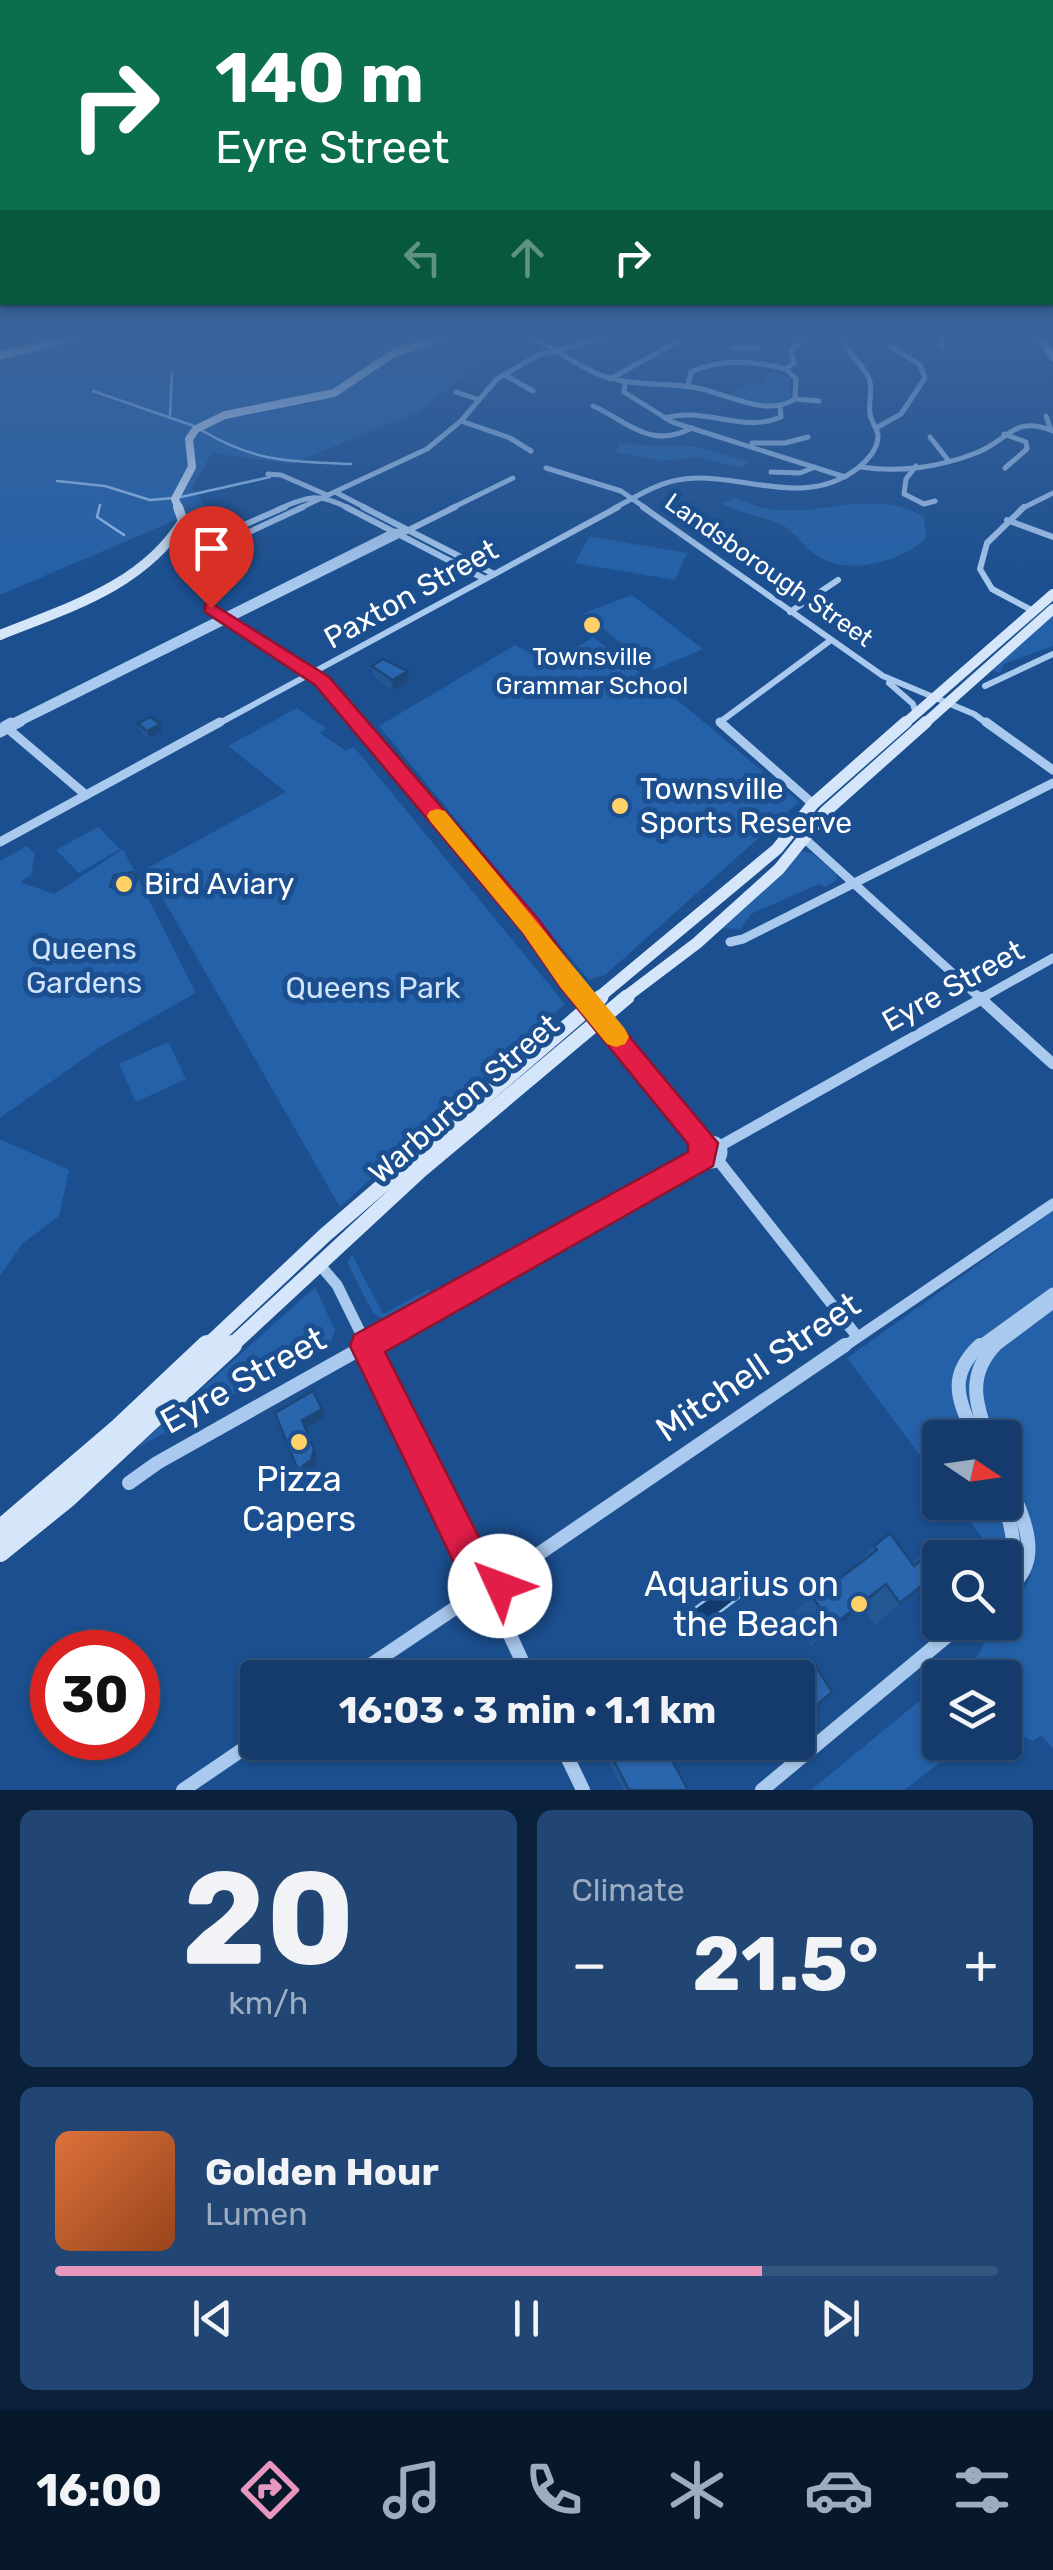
<!DOCTYPE html>
<meta charset="utf-8">
<style>
:root{--surface:#143b6b;--page:#214673;--text:#f1f3f6;--muted:#9dadc1;--line:#33557e;--accent:#e797bd}
body{margin:0;font-family:Rubik,sans-serif;background:var(--page);color:var(--text);height:100vh;display:flex;flex-direction:column;font-size:38px;white-space:nowrap}
*{box-sizing:border-box;margin:0}
p{font-size:32px;color:var(--muted)}
.icon{flex:none;width:55px;height:55px;fill:none;stroke:currentColor;stroke-width:2;stroke-linecap:round;stroke-linejoin:round}
.map{position:relative;height:1790px;overflow:hidden}
.sheet{display:flex;flex-direction:column;gap:20px;padding:20px;background:#0b203b;flex:1}
.sheet>*{flex:none}
.hud{position:absolute;left:0px;top:0px;width:1055px;height:305px;box-shadow:0 2px 8px #0004,0 0 0 2px var(--line);background:#0b6e4f;color:#fff;overflow:hidden}
.needle{width:65px;rotate:103deg}
.buttons{position:absolute;left:922px;top:1420px;display:grid;gap:20px}
.buttons a{display:grid;place-items:center;width:100px;height:100px;border-radius:10px;background:var(--surface);box-shadow:0 2px 8px #0004,0 0 0 2px var(--line);font-size:50px}
.speed{position:absolute;left:30px;top:1630px;display:flex;gap:20px;font-size:50px;font-weight:700;text-align:center}
.speed>*{display:grid;place-content:center;width:130px;height:130px;border-radius:50%;background:var(--surface);box-shadow:0 2px 8px #0004,0 0 0 2px var(--line);line-height:1}
.speed .limit{border:15px solid #d22;background:#fff;color:#111}
.pin{position:absolute;display:grid;place-items:center;width:85px;height:85px;color:#fff;margin:-102px -42px;border-radius:50% 50% 50% 0;rotate:-45deg;box-shadow:0 0 10px #0007}
.pin .icon{rotate:45deg}
.me{position:absolute;width:110px;margin:-55px;rotate:313deg;stroke-linejoin:round;filter:drop-shadow(0 0 8px #0008)}
.turn{display:flex;align-items:center;gap:35px;height:210px;padding:0 50px;font-size:45px}
.turn .icon{width:130px;height:130px;stroke-width:2.5}
.turn b{display:block;font-size:70px;line-height:85px}
.lanes{display:flex;align-items:center;height:95px;padding:0 50px;background:#0003;justify-content:center;gap:50px;direction:ltr}
.lanes .off{opacity:.35}
.big{font-size:75px;font-weight:700;line-height:1.1}
.sheet .widget{flex:1;display:flex;flex-direction:column;justify-content:center;gap:15px;min-width:0;padding:0 35px;border-radius:15px;background:var(--page)}
.sheet .dial{align-items:center;gap:0}
.dial b{font-size:130px;line-height:1}
.song{display:flex;align-items:center;gap:30px}
.cover{width:120px;height:120px;border-radius:15px;background:linear-gradient(135deg,hsl(20 70% 55%),hsl(20 70% 35%))}
.played{height:10px;border-radius:5px;background:linear-gradient(90deg,var(--accent) 75%,var(--line) 75%)}
.keys{display:flex;justify-content:space-around;direction:ltr}
.heat{display:flex;justify-content:space-between;align-items:center;font-size:55px;direction:ltr}
.sheet .tiles{flex:1;display:grid;gap:20px;grid-template-columns:1fr 1fr}
.widget:last-child{grid-column:span 2}
.trip{position:absolute;left:240px;top:1660px;width:575px;height:100px;border-radius:10px;background:var(--surface);box-shadow:0 2px 8px #0004,0 0 0 2px var(--line);font-weight:700;line-height:100px;text-align:center}
.tab-bar{display:flex;height:160px;justify-content:space-around;align-items:center;background:#08182b;color:var(--muted)}
.tab-bar .icon{width:70px;height:70px}
.tab-bar .selected{color:var(--accent)}
.tab-bar b{font-size:45px;color:var(--text)}
.map>svg:first-child{display:block}
.green{fill:#2461a8}
.water{fill:#123a6d;stroke:#9cc4f0;stroke-width:2.5}
.lines{fill:none;stroke-linecap:round;stroke-linejoin:round}
.stream{stroke:#9cc4f0;stroke-width:2.5}
.street-far4{stroke:#a9c9ee;stroke-width:5}
.street-far3{stroke:#a9c9ee;stroke-width:6}
.street-far2{stroke:#a9c9ee;stroke-width:9}
.street-far1{stroke:#a9c9ee;stroke-width:11}
.street{stroke:#a9c9ee;stroke-width:14}
.secondary-far4{stroke:#d6e6fa;stroke-width:8}
.secondary-far3{stroke:#d6e6fa;stroke-width:10}
.secondary-far2{stroke:#d6e6fa;stroke-width:12}
.secondary-far1{stroke:#d6e6fa;stroke-width:15}
.secondary{stroke:#d6e6fa;stroke-width:20}
.wall{fill:#245895}
.shaded-wall{fill:#1d4779}
.building{fill:#2a66ad;stroke:#1d4779;stroke-width:2.5}
.route{fill:#e11d48;stroke:#92132f;stroke-width:2.5}
.slow{fill:#f59e0b}
.poi-dot{fill:#ffd166;stroke:#1b4f8f;stroke-width:4}
.labels{text-anchor:middle;dominant-baseline:central;stroke-width:10;stroke-linejoin:round;paint-order:stroke}
.far-street-label{font-size:25px;fill:#fff;stroke:#1b4f8f}
.far-poi-label{font-size:25px;fill:#fff;stroke:#1b4f8f}
.street-label{font-size:30px;fill:#fff;stroke:#1b4f8f}
.poi-label{font-size:30px;fill:#fff;stroke:#1b4f8f;text-anchor:start}
.park-label{font-size:30px;fill:#cfe3fa;stroke:#1b4f8f}
.near-street-label{font-size:35px;fill:#fff;stroke:#1b4f8f}
.near-poi-label{font-size:35px;fill:#fff;stroke:#1b4f8f}
</style>
<div class="map">
<svg width="1053" height="1790" viewBox="0 0 1053 1790">
<rect width="100%" height="100%" fill="#1b4f8f"/>
<g class="green">
<path d="M0 338H492L483 348 497 350 418 412 291 464 212 453 192 488 206 507 0 595Z"/>
<path d="M774 371 790 379 791 400C770 408 744 402 723 396L739 387 766 381V373Z"/>
<path d="M619 444 698 447 749 462 740 468 699 457 662 461 616 452Z"/>
<path d="M736 498C805 532 856 482 924 516L926 538C901 562 847 577 816 555 805 548 798 536 787 528 768 516 741 515 721 503Z"/>
<path d="M589 537H592L687 553 675 580 575 563Z"/>
<path d="M632 595 703 649 654 670 584 613Z"/>
<path d="M1053 614V646L1004 664 1000 673 991 670Z"/>
<path d="M593 637 686 707 799 802 605 975 589 980 379 726 515 645 551 664Z"/>
<path d="M297 708 326 728 320 733 346 751 354 747 565 1004 340 1207 146 869 286 792 228 746Z"/>
<path d="M98 827 120 849 79 873 56 850Z"/>
<path d="M27 846 35 853 31 875 20 882 54 894 123 849 196 993 100 1047 0 1118V861Z"/>
<path d="M801 851 812 853 836 874 837 880 825 887 819 884 751 914 741 929 719 928Z"/>
<path d="M168 1042 186 1079 136 1102 119 1064Z"/>
<path d="M0 1139 69 1170 59 1216 23 1243 0 1276Z"/>
<path d="M1053 1211V1748L1041 1735 1033 1741 1008 1728 1005 1731V1678H940V1742L966 1743 904 1790H811L928 1694 929 1672 937 1661 951 1662 959 1667 976 1658 997 1623 1005 1622V1611L1027 1585 1034 1564 996 1556 956 1503 1005 1502V1438H940V1482L847 1358Z"/>
<path d="M352 1255 383 1314 429 1289 433 1299C414 1309 393 1328 373 1313L347 1262Z"/>
<path d="M315 1287 335 1330 331 1341 135 1449Z"/>
</g>
<path class="water" d="M732 1581 741 1596 699 1628 688 1613Z"/>
<g class="lines">
<g class="stream">
<path d="M93 391 194 426"/>
<path d="M170 415 172 373"/>
<path d="M201 430C257 463 288 461 351 464"/>
<path d="M57 481 105 486 150 500 173 498"/>
<path d="M181 497 270 477"/>
<path d="M100 505 97 517 124 535"/>
</g>
<g class="street-far4">
<path d="M533 338C554 348 573 362 593 372 626 387 658 382 692 387 723 391 765 419 795 399L796 379 786 369 794 363 791 350 805 338"/>
<path d="M942 347 943 338"/>
<path d="M733 348H758"/>
<path d="M505 375 533 391"/>
<path d="M610 379 676 342"/>
<path d="M625 383 624 392 672 422 845 477"/>
<path d="M688 386 691 372C721 358 755 361 786 369"/>
<path d="M456 392 477 399"/>
<path d="M795 399 819 401"/>
<path d="M593 406C628 421 649 450 692 428"/>
<path d="M1046 416 1051 430"/>
<path d="M665 418C705 406 742 434 781 417L780 406"/>
<path d="M461 421 510 438 531 451"/>
<path d="M876 428 901 414 925 378 920 365 889 345"/>
<path d="M1004 434 1026 442 1027 449 1005 468"/>
<path d="M930 437 948 460"/>
<path d="M752 443H785L808 437"/>
<path d="M916 466 906 479 904 494 924 504 935 501"/>
<path d="M861 467C899 473 940 467 976 453 1010 440 1012 415 1053 431"/>
<path d="M546 468 621 491 647 509"/>
<path d="M771 472 800 473 815 467"/>
<path d="M268 474 281 475 327 495"/>
<path d="M335 492 368 509"/>
<path d="M279 509C310 495 320 493 350 509"/>
<path d="M298 509 427 449 461 421 497 379 538 355 605 338"/>
<path d="M450 509 513 478"/>
<path d="M613 509C636 497 658 482 684 479 744 472 803 510 858 468 867 461 878 449 878 436 878 429 871 422 870 414 868 401 874 389 868 376 860 361 848 355 843 338"/>
<path d="M1021 509 1053 493"/>
</g>
<g class="street-far3">
<path d="M346 507 485 579"/>
<path d="M363 507 494 574"/>
<path d="M643 507 883 676 974 714 989 725"/>
<path d="M1024 507 987 543 980 569 992 589 1035 612"/>
<path d="M1007 520 1053 537"/>
<path d="M212 539 285 507"/>
<path d="M202 554 303 507"/>
<path d="M211 608 322 681 359 725"/>
<path d="M790 612 838 580"/>
<path d="M889 683 913 704 916 714"/>
<path d="M985 686 1053 654"/>
<path d="M6 725 393 532 405 531"/>
<path d="M16 725 455 507"/>
<path d="M216 725 618 507"/>
<path d="M723 725 720 722 831 640"/>
</g>
<g class="street-far2">
<path d="M357 722 531 927 583 999"/>
<path d="M720 722 813 804"/>
<path d="M986 722 1053 770"/>
<path d="M4 726 11 722"/>
<path d="M6 727 86 795"/>
<path d="M0 733 21 722"/>
<path d="M805 839 981 999"/>
<path d="M0 842 220 722"/>
<path d="M730 942 743 939 1053 783"/>
<path d="M980 999 1053 958"/>
</g>
<g class="street-far1">
<path d="M581 997 705 1143"/>
<path d="M979 997 1053 1064"/>
<circle cx="711" cy="1152" r="11"/>
<path d="M720 1146 985 997"/>
<path d="M718 1160 856 1335"/>
<path d="M319 1264 337 1285 368 1348"/>
<path d="M362 1348 703 1157"/>
<path d="M842 1348 1053 1204"/>
<path d="M977 1348 1053 1293"/>
<path d="M993 1348 1053 1303"/>
</g>
<g class="street">
<path d="M367 1345 479 1575"/>
<path d="M975 1438C959 1400 946 1377 980 1345"/>
<path d="M988 1438C975 1403 967 1375 995 1345"/>
<path d="M1005 1476C1022 1514 1048 1562 1005 1590"/>
<path d="M129 1483 157 1463 367 1345"/>
<path d="M1003 1502C1014 1530 1018 1555 1005 1583"/>
<circle cx="486" cy="1590" r="16"/>
<path d="M499 1581 845 1345"/>
<path d="M495 1603 530 1678"/>
<path d="M351 1678 473 1596"/>
<path d="M560 1742 583 1790"/>
<path d="M183 1790 258 1739"/>
<path d="M762 1790 964 1622"/>
</g>
<g class="secondary-far4">
<path d="M1041 338 1053 357"/>
<path d="M0 356 70 338"/>
<path d="M179 509 175 499 192 467 189 439 196 429 225 415 334 393 394 353 439 338"/>
</g>
<g class="secondary-far3">
<path d="M0 635C67 608 143 586 183 521L178 507"/>
<path d="M903 725 1053 594"/>
<path d="M923 725 1053 609"/>
</g>
<g class="secondary-far2">
<path d="M597 999 777 849 813 804 906 722"/>
<path d="M623 999 697 943 779 869 825 812 926 722"/>
</g>
<g class="secondary-far1">
<path d="M205 1348 325 1235 601 997"/>
<path d="M229 1348 420 1171 627 997"/>
</g>
<g class="secondary">
<path d="M0 1530 119 1428 207 1345"/>
<path d="M0 1552 67 1498 232 1345"/>
</g>
</g>
<g class="wall">
<path d="M372 666 408 671 409 682 393 691 373 676Z"/>
<path d="M138 724 162 731 149 738 140 731Z"/>
<path d="M874 1546 911 1563 929 1547 916 1591 875 1625 862 1607 811 1647 792 1616 811 1594 834 1583 851 1571Z"/>
<path d="M598 1742H662L688 1790H623Z"/>
</g>
<g class="shaded-wall">
<path d="M408 671 409 682 393 691 392 680Z"/>
<path d="M160 724 162 731 149 738 147 731Z"/>
<path d="M136 876 138 880 134 889 122 894 120 890Z"/>
<path d="M322 1409 325 1417 305 1428 302 1420Z"/>
<path d="M314 1449 317 1456 314 1467 302 1477 298 1470Z"/>
<path d="M886 1584 862 1607 811 1647 832 1626Z"/>
</g>
<g class="building">
<path d="M383 659 408 671 392 680 372 666Z"/>
<path d="M150 717 160 724 147 731 138 724Z"/>
<path d="M132 872 136 876 132 885 120 890 110 887 114 875Z"/>
<path d="M313 1391 322 1409 302 1420 314 1449 311 1460 298 1470 275 1413Z"/>
<path d="M890 1533 914 1566 926 1556 923 1552 929 1547 940 1562V1571L900 1603 886 1584 832 1626 811 1594 831 1579 834 1583 877 1550 874 1546Z"/>
<path d="M815 1665 832 1692 803 1717 800 1714 798 1718V1679Z"/>
<path d="M604 1742H662L688 1790H629Z"/>
</g>
<linearGradient id="sky" x2="0" y2="1"><stop stop-color="#0f2b4f"/><stop offset="0.57" stop-color="#39639b"/><stop offset="1" stop-color="#39639b" stop-opacity="0"/></linearGradient>
<rect width="1053" height="589" fill="url(#sky)"/>
<path class="route" d="M211 603 329 677 539 920 578 975 718 1143 713 1166 385 1352 489 1557C506 1558 512 1570 519 1586L513 1598 500 1604 466 1588 350 1346 354 1335 688 1152V1144L561 988 523 933 315 685 205 612V604Z"/>
<path class="slow" d="M437 809 445 811 625 1029 629 1037 625 1044 616 1047 607 1044 561 988 523 933 430 821 427 816 430 811Z"/>
<g class="poi-dot">
<circle cx="592" cy="625" r="10"/>
<circle cx="620" cy="806" r="10"/>
<circle cx="124" cy="884" r="10"/>
<circle cx="299" cy="1442" r="10"/>
<circle cx="859" cy="1604" r="10"/>
</g>
<g class="labels">
<g class="far-street-label">
<text transform="translate(769 570) rotate(35)">Landsborough Street</text>
</g>
<g class="far-poi-label">
<text x="592" y="656">Townsville<tspan x="592" dy="29">Grammar School</tspan></text>
</g>
<g class="street-label">
<text transform="translate(411 594) rotate(-29)">Paxton Street</text>
<text transform="translate(953 986) rotate(-29)">Eyre Street</text>
<text transform="translate(464 1099) rotate(-41)">Warburton Street</text>
</g>
<g class="poi-label">
<text x="640" y="789">Townsville<tspan x="640" dy="34">Sports Reserve</tspan></text>
<text x="144" y="884">Bird Aviary</text>
</g>
<g class="park-label">
<text x="84" y="949">Queens<tspan x="84" dy="34">Gardens</tspan></text>
<text x="373" y="988">Queens Park</text>
</g>
<g class="near-street-label">
<text transform="translate(758 1367) rotate(-34)">Mitchell Street</text>
<text transform="translate(243 1380) rotate(-29)">Eyre Street</text>
</g>
<g class="near-poi-label">
<text x="299" y="1479">Pizza<tspan x="299" dy="40">Capers</tspan></text>
<text x="839" y="1584" text-anchor="end">Aquarius on<tspan x="839" dy="40">the Beach</tspan></text>
</g>
</g>
</svg>
<div class="buttons">
<a><svg class="needle" viewBox="-14 -14 28 28"><path d="M0-13l5 13h-10z" fill="#e53935"/><path d="M0 13l5-13h-10z" fill="#9dadc1"/></svg></a>
<a><svg class="icon" aria-label="search" viewBox="0 0 24 24"><circle cx="10" cy="10" r="6"/><path d="M15 15l6 6"/></svg></a>
<a><svg class="icon" aria-label="layers" viewBox="0 0 24 24"><path d="M12 4l9 5-9 5-9-5zM3 14l9 5 9-5"/></svg></a>
</div>
<div class="speed"><div class="limit">30</div></div>
<div class="pin" style="left:211px;top:608px;background:#d93025"><svg class="icon" aria-label="arrive" viewBox="0 0 24 24"><path d="M6 21V4h12l-3 4 3 4H6"/></svg></div>
<svg class="me" style="left:500px;top:1586px" viewBox="-20 -20 40 40"><circle r="19" fill="#fff"/><path d="M0-13L10 11 0 6-10 11z" fill="#e11d48"/></svg>
<div class="trip">16:03 · 3 min · 1.1 km</div>
<div class="hud">
<div class="turn"><svg class="icon" aria-label="right" viewBox="0 0 24 24"><path d="M7 20v-9h11M14 6l5 5-5 5"/></svg><div><b>140 m</b>Eyre Street</div></div>
<div class="lanes"><svg class="icon off" aria-label="left" viewBox="0 0 24 24"><path d="M17 20v-9H6M10 6l-5 5 5 5"/></svg><svg class="icon off" aria-label="ahead" viewBox="0 0 24 24"><path d="M12 20V5M6 11l6-6 6 6"/></svg><svg class="icon" aria-label="right" viewBox="0 0 24 24"><path d="M7 20v-9h11M14 6l5 5-5 5"/></svg></div>
</div>
</div>
<section class="sheet">
<div class="tiles">
<div class="widget dial"><b>20</b><p>km/h</p></div>
<div class="widget"><p>Climate</p>
<div class="heat"><a>−</a><b class="big">21.5°</b><a>+</a></div>
</div>
<div class="widget">
<div class="song"><i class="cover"></i><div><b>Golden Hour</b><p>Lumen</p></div></div>
<div class="played"></div>
<div class="keys"><svg class="icon" aria-label="previous" viewBox="0 0 24 24"><path d="M18 5L8 12l10 7zM5 5v14"/></svg><svg class="icon" aria-label="pause" viewBox="0 0 24 24"><path d="M8 5v14M16 5v14"/></svg><svg class="icon" aria-label="next" viewBox="0 0 24 24"><path d="M6 5l10 7-10 7zM19 5v14"/></svg></div>
</div>
</div>
</section>
<nav class="tab-bar">
<b>16:00</b>
<svg class="icon selected" aria-label="directions" viewBox="0 0 24 24"><path d="M12 3l9 9-9 9-9-9zM9 14v-3h6M13 9l2 2-2 2"/></svg>
<svg class="icon" aria-label="music" viewBox="0 0 24 24"><path d="M9 18V5l10-2v13"/><circle cx="6" cy="18" r="3"/><circle cx="16" cy="16" r="3"/></svg>
<svg class="icon" aria-label="phone" viewBox="0 0 24 24"><path d="M5 4h4l2 5-3 2q2 4 5 5l2-3 5 2v4C11 20 4 13 5 4z"/></svg>
<svg class="icon" aria-label="climate" viewBox="0 0 24 24"><path d="M12 3v18M4 7l16 10M4 17L20 7"/></svg>
<svg class="icon" aria-label="car" viewBox="0 0 24 24"><path d="M5 17H2v-5l4-1 3-4h7l3 4 3 1v5h-3M9 17h6M6 11h13"/><circle cx="7" cy="17" r="2"/><circle cx="17" cy="17" r="2"/></svg>
<svg class="icon" aria-label="filters" viewBox="0 0 24 24"><path d="M4 7h16M4 17h16"/><circle cx="9" cy="7" r="2"/><circle cx="15" cy="17" r="2"/></svg>
</nav>
